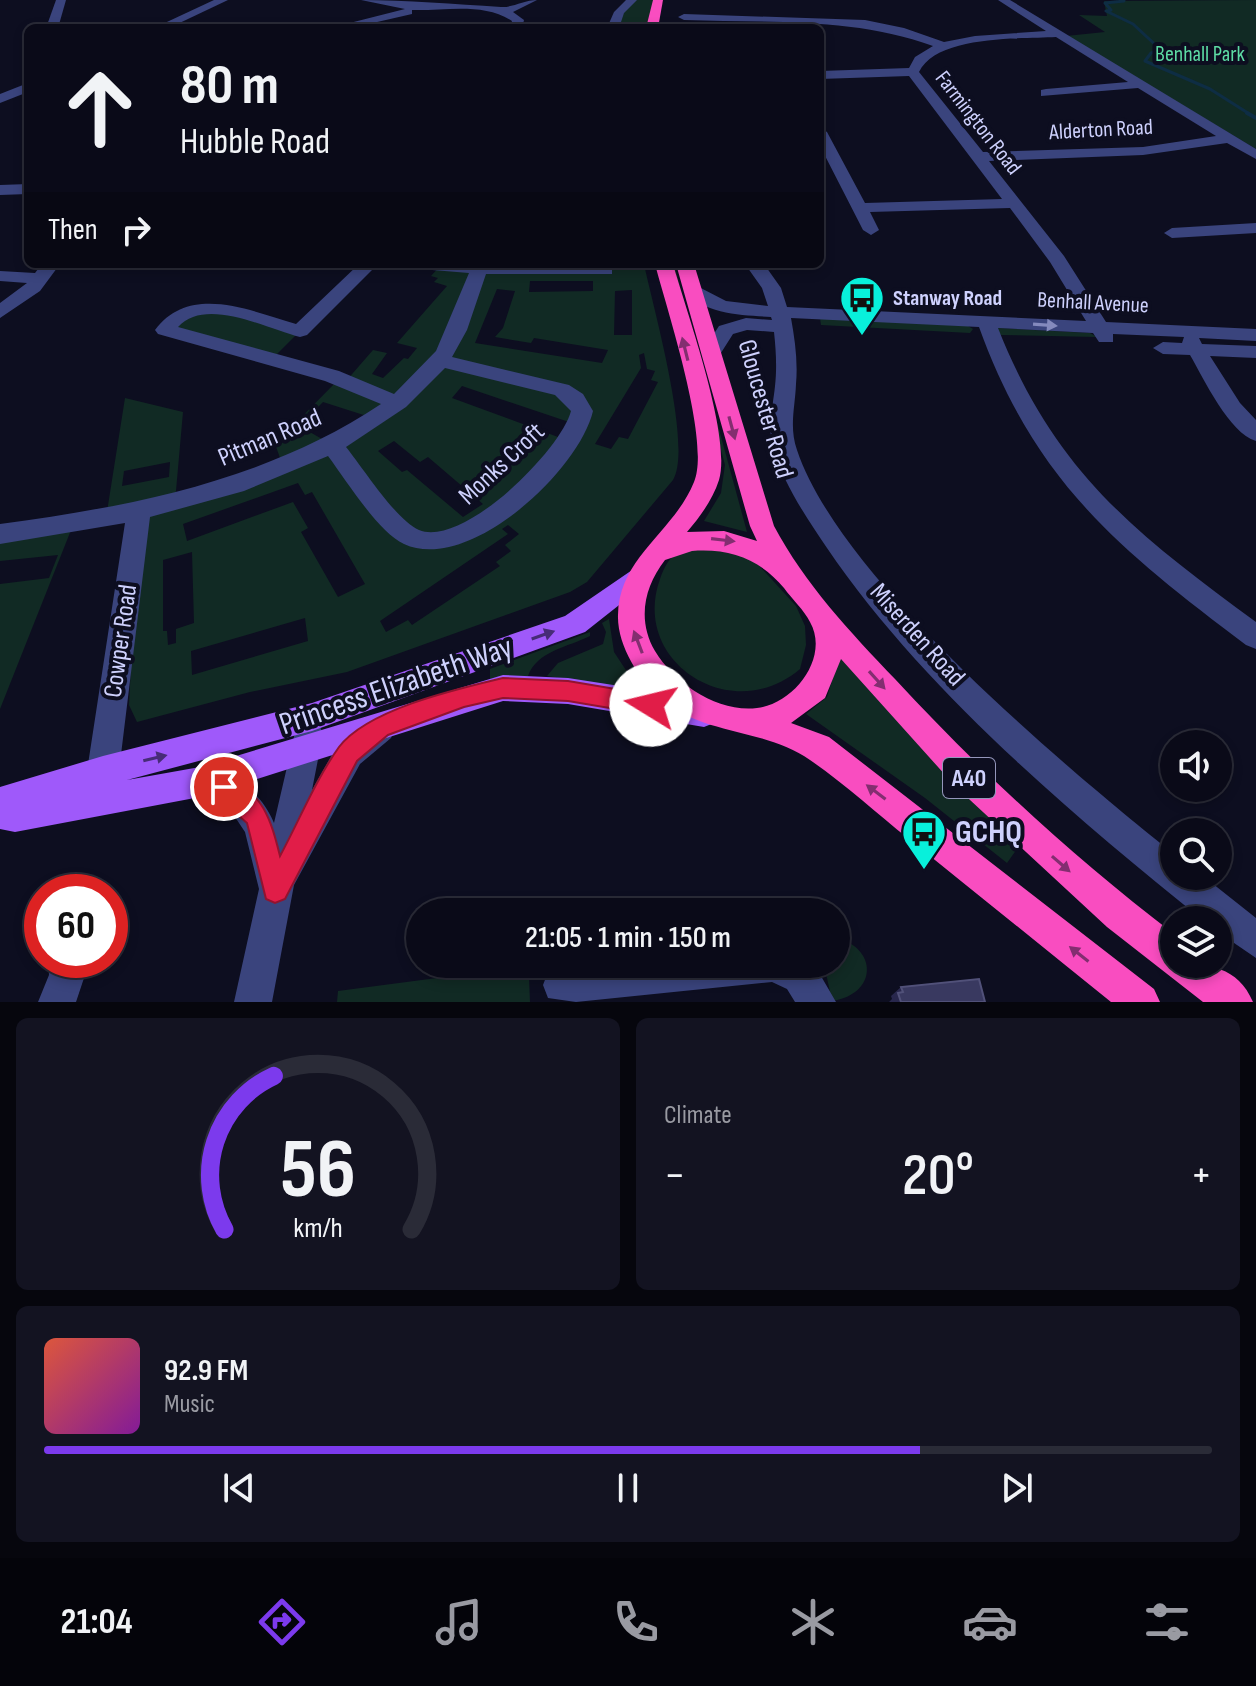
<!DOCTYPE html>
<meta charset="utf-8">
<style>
:root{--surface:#0a0a18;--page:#131321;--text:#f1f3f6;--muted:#999aa2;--line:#2a2b37;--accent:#7c3aed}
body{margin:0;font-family:"Sofia Sans Condensed",sans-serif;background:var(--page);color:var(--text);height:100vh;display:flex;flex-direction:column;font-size:30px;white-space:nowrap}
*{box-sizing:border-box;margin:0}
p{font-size:26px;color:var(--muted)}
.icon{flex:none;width:44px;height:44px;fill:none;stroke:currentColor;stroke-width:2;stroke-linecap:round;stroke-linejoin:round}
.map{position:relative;height:1002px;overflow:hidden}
.details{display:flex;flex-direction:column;gap:16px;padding:16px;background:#06060d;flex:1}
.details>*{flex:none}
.top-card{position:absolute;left:24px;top:24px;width:800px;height:244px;border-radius:12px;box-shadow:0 4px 12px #0003,0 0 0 2px var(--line);background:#0a0a18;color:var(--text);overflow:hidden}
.controls{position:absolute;left:1160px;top:730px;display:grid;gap:16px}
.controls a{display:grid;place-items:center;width:72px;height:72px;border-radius:50%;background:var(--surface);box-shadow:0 4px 12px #0003,0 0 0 2px var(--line);font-size:40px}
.speed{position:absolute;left:24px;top:874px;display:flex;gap:16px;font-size:40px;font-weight:700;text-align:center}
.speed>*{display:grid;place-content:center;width:104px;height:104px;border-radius:50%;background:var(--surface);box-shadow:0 4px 12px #0003,0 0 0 2px var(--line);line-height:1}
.speed .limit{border:12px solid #d22;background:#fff;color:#111}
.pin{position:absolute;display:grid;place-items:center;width:68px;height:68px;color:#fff;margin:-34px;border:4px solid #fff;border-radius:50%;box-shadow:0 2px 8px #0007}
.me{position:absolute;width:88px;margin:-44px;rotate:279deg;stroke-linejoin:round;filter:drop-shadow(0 0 6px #0008)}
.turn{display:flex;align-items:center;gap:28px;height:168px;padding:0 24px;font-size:36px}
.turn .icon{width:104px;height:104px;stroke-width:2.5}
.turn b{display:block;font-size:56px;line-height:68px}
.then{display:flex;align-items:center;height:76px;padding:0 24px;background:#0003;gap:16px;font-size:30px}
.big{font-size:60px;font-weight:600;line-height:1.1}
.details .widget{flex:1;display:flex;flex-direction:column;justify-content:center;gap:12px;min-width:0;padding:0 28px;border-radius:12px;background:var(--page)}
.details .dial{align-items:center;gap:0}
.dial svg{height:208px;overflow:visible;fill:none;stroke:var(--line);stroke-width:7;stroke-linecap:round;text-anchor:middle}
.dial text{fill:var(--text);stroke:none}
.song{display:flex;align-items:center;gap:24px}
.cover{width:96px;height:96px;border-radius:12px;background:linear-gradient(135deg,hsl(10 70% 55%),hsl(290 70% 35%))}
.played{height:8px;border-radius:4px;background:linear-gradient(90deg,var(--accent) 75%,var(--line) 75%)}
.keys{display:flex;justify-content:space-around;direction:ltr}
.heat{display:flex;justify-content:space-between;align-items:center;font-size:44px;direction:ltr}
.details .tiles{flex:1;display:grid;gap:16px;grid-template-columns:1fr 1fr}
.widget:last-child{grid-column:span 2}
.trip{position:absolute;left:406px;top:898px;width:444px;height:80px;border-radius:40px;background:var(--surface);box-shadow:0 4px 12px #0003,0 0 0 2px var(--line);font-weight:600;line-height:80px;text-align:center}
.tab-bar{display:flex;height:128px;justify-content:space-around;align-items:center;background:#04040a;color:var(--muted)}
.tab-bar .icon{width:56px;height:56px}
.tab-bar .active{color:var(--accent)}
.tab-bar b{font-size:36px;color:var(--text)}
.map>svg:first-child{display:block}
.green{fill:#112a24;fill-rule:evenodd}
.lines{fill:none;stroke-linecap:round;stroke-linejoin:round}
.stream-far1{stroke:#0e2d44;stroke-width:3}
.stream{stroke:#0e2d44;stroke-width:4}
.minor{fill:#3a447d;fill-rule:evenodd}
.major{fill:#9f59fa;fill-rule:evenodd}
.highway{fill:#f94dc0;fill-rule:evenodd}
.wall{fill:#28274d}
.building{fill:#393960;stroke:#515179;stroke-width:2}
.oneway{fill:#848abd}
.oneway2{fill:#832e70}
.oneway3{fill:#472c77}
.route{fill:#e11d48;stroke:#92132f;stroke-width:2}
.labels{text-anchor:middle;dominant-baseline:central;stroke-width:8;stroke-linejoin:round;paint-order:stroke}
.far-park-label{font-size:22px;fill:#5ddba4;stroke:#0d0e20}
.far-street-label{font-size:22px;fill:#ced1fd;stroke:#0d0e20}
.far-poi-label{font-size:22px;font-weight:bold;fill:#ced1fd;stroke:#0d0e20;text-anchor:start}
.shield{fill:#0d0e20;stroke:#9496bb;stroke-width:2}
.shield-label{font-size:24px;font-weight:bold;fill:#ced1fd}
.street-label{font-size:26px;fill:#ced1fd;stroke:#0d0e20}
.near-street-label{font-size:32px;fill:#ced1fd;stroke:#0d0e20}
.near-poi-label{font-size:32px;font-weight:bold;fill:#ced1fd;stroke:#0d0e20;text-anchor:start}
</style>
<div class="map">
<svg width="1256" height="1002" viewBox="0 0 1256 1002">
<rect width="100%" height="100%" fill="#0d0e20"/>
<g class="green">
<path d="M632 0H658L652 28H613Z"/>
<path d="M1256 0V149L1066 36 1105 32 1079 15 1107 16 1104 1Z"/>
<path d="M644 264C653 307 693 447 673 480L587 582 570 592 347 672 250 692 137 722 129 705 139 512 106 518 125 398 183 412 175 502 283 466 275 444 339 379 346 381 373 350 387 353 372 374 383 378 404 358 408 359 417 348 397 343 447 286 434 282 438 278 431 276 440 266 606 270ZM530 281H593V291L529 292ZM497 289 515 291 503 328 495 337 531 343 534 338 608 350 602 363 475 343ZM632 290V335H614L615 291ZM644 353 647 369 655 371 651 380 658 382 628 439 619 437 611 449 595 444 641 368 639 355ZM462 386 569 422 558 437 452 398ZM323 402 373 418 331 444 299 426ZM394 441 420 462 428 457 483 504 463 517 407 470 402 472 378 451ZM170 462 169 477 122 486 124 471ZM298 483 305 495 312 492 365 584 338 597 301 532 308 528 293 502 187 541 183 524ZM508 525 519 534 505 545 511 551 496 562 500 566 412 625 408 620 386 632 380 621 508 534 502 529ZM192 552 194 623 176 629V643L168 645 167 631H163V560ZM305 618 308 641 192 675 191 651Z"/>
<path d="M672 264H674L747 532 704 521 721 493 725 465Z"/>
<path d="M196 307 300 331 271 360 166 326Z"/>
<path d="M820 318 968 326 973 329 970 333 821 325Z"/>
<path d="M998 328 1090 333 1097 337 1001 335 996 331Z"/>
<path d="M73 525 0 709V584L49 578 58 555 0 561V534Z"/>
<path d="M707 548 753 559 796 606 805 626 806 645 800 669C732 727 630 662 660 579 664 567 670 555 682 551 689 548 700 549 707 548Z"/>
<path d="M609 619 614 652 639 690 547 676 558 663 603 644 606 632 602 623Z"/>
<path d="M590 632V636C568 647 537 651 528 676L490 679V669Z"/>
<path d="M840 655 966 795 1019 846 1007 863 925 798 806 714 827 697Z"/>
<path d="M836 938C877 947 879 994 832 1001L824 964H836Z"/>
<path d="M450 964H520L529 977 530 1002H337L338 991 437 978Z"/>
</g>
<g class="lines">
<path class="stream-far1" d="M1120 0 1124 1 1105 3 1111 10 1106 11 1133 24 1161 50 1151 53 1145 61 1210 89 1251 115"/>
<path class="stream" d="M1247 113 1256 118"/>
<g class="minor">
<path d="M56 0H66L58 28H46Z"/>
<path d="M214 0H228L169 28H154Z"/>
<path d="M361 0C407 0 454 4 501 7 512 8 524 0 537 0L513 12 524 20 522 28H510L512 21C484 2 444 11 412 10V14L351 28H330L405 9Z"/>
<path d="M626 0H637L624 13 619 28H607L614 12Z"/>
<path d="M998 0H1010L1256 149V159L1227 143 1143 155 989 161 1064 256 1106 322 1256 329V341L1199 338 1202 344 1256 346V358L1210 356 1240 403 1256 420V441C1229 433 1204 379 1190 355L1163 354 1153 348 1163 342 1182 343 1184 337 1113 334V342H1099L1093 333 998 328C1055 472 1135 533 1256 622V649L1246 645C1119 549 1035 482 979 327L791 318C795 340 798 362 796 384 795 408 789 427 797 450 840 579 1066 768 1174 854V876H1203L1256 918V958L1218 932V920H1203C1072 815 922 688 827 548 806 517 783 483 773 447 767 426 773 407 775 386 777 369 776 350 774 332L747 330 733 334 719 356 712 358 702 352 719 326 746 318 772 320 771 317C742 315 704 315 684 290L693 284 726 301 768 306 762 288 745 264H764L781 288 787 307 1086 321 1050 262 1010 208 870 212 879 230 871 235 863 230 820 146V128L827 132 865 203 1002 199 909 76 820 79V71L909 68 915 57 933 46C854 17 767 23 684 20L678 17 684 14 865 20 904 28 944 42 975 36 1046 31ZM1056 37 1128 82 1046 89 1041 90V96L1138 88 1216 136 1143 147 983 152 919 72C937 35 1020 39 1056 37Z"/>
<path d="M28 83V92L0 103V94Z"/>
<path d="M28 184V194L0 195V185Z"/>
<path d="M1256 223V233L1172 238 1164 233 1172 228Z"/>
<path d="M42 264H60L40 291 0 318V303L27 283 0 281V271L35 273Z"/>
<path d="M359 264H378L307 335 300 337C267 329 206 296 178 327L339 371 394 394 436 351 469 273 420 269 411 264 606 265 612 266V274H486L467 330 452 357 569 385 583 394 593 411C579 471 468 574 404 544 378 532 346 480 328 456L244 491 150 517 119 771 114 782 103 786 92 782 87 771 125 523 0 544V524C134 506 267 480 381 404L325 381 158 334 155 330C190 283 251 311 296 324ZM445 368 555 395 571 411C561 450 463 548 419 530 396 520 363 468 346 447L406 407Z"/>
<path d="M380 714 391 718 395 728 391 738 360 764 294 885 272 1002H234L259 889 245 832 235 817 214 802 189 793 184 782 189 771 200 767C235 777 259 788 274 823L297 724 308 720 319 724 323 734 312 790 338 744Z"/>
<path d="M48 960H84L85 975 76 1002H38L49 975Z"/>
<path d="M587 964H814L836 1002H795L787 989 772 982 576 1002 548 998 543 985 548 972Z"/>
</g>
<path class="major" d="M638 566 647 569 651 576 647 583 585 632 312 731 127 780 200 767 503 675 568 678 704 699 714 703 719 713 714 723 704 727 568 704 503 701 200 797 15 832 0 829V787L103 756 312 703 565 616Z"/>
<g class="highway">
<path d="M653 0H663L658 28H646Z"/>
<path d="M655 264H673C686 311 732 436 719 480 713 499 700 517 687 532L724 531 757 541 750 526 676 264H694L774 526C805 584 850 632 895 679 981 772 1073 857 1174 934V964C1208 964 1238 966 1253 1002H1203L1107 927 956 787 841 659 825 698 791 723 829 737 1154 989 1160 1002H1111C1044 948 976 893 909 839 876 813 845 784 810 760 765 728 704 736 661 699 639 680 617 645 618 615 619 557 674 532 694 482 711 442 667 310 655 264ZM692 551C729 548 760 559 784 588 792 599 804 610 810 622 830 657 794 704 757 708 718 713 674 683 655 651 637 620 644 587 665 560Z"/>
</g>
</g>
<path class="wall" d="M901 987 985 1002H889L892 999 891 996Z"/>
<path class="building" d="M979 979 985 1002H901L898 993 903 992 901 987Z"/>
<defs><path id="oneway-solid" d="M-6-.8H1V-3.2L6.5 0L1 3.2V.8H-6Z" transform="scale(2)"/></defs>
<use class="oneway" href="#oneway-solid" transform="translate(1045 325) rotate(4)"/>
<g class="oneway2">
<use href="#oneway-solid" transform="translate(685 349) rotate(-104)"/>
<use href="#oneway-solid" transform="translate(732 428) rotate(75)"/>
<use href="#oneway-solid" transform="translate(723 540) rotate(7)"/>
<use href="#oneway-solid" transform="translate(638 642) rotate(-111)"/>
<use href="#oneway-solid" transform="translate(877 680) rotate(48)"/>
<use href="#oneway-solid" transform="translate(876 792) rotate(-143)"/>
<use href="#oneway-solid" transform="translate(1061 864) rotate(41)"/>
<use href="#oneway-solid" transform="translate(1079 954) rotate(-142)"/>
</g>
<g class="oneway3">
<use href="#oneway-solid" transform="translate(543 635) rotate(-19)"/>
<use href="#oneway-solid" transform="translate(155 758) rotate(-13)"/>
</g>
<path class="route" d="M503 678 568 681 651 695 659 698 662 705 659 712 651 715 568 701 503 698 464 707 388 735 357 761 285 899 275 903 266 899 247 823 216 796 212 787 216 779 224 775C263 791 271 820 280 856 299 821 316 779 339 747 368 709 457 689 503 678Z"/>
<defs>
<g id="bus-pin" transform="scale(2.3)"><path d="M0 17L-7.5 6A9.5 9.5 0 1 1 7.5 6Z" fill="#08f0db" stroke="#0d0e20"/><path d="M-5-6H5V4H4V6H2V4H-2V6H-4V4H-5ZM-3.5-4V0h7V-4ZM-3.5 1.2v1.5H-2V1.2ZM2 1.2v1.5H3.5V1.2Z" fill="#111"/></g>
</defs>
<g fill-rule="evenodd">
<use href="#bus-pin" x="862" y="298"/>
<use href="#bus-pin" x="924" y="832"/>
</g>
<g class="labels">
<g class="far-park-label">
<text x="1200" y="54">Benhall Park</text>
</g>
<g class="far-street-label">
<text transform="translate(978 123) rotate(52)">Farmington Road</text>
<text transform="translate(1101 130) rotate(-3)">Alderton Road</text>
<text transform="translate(1093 303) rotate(3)">Benhall Avenue</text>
</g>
<g class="far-poi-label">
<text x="893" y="298">Stanway Road</text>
</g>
<rect class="shield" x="943" y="758" width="52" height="40" rx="6"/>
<g class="shield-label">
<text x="969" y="778">A40</text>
</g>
<g class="street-label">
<text transform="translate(765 409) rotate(74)">Gloucester Road</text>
<text transform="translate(270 438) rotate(-23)">Pitman Road</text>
<text transform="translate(502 464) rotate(-43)">Monks Croft</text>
<text transform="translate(917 635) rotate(48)">Miserden Road</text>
<text transform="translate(121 641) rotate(-82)">Cowper Road</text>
</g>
<g class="near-street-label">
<text transform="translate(396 686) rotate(-19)">Princess Elizabeth Way</text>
</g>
<g class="near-poi-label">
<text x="955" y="832">GCHQ</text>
</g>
</g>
</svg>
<div class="controls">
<a><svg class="icon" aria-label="sound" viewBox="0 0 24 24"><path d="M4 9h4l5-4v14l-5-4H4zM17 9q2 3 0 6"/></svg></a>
<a><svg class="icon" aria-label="search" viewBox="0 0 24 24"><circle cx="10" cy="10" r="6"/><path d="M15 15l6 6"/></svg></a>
<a><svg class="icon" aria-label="layers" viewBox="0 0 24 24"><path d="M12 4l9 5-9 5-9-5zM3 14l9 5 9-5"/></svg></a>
</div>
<div class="speed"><div class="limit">60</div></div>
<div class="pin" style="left:224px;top:787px;background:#d93025"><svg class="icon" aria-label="arrive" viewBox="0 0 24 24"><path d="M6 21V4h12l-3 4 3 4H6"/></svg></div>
<svg class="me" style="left:651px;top:705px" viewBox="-20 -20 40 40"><circle r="19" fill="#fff"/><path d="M0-13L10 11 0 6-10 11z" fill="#e11d48"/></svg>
<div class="trip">21:05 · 1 min · 150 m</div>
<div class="top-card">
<div class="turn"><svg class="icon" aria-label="ahead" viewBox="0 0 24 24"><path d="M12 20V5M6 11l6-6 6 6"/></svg><div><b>80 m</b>Hubble Road</div></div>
<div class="then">Then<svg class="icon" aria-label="right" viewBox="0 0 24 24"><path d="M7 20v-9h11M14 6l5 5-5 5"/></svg></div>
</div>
</div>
<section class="details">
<div class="tiles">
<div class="widget dial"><svg viewBox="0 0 100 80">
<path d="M14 69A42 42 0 1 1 86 69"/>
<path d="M14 69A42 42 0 0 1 33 10" stroke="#7c3aed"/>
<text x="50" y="56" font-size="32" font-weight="700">56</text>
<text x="50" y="72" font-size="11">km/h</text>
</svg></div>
<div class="widget"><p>Climate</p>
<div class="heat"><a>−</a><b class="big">20°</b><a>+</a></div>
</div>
<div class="widget">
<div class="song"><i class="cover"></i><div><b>92.9 FM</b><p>Music</p></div></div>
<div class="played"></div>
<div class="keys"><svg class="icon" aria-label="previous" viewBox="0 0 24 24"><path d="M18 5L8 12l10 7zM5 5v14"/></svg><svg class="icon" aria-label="pause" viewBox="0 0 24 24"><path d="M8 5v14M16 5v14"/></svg><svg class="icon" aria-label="next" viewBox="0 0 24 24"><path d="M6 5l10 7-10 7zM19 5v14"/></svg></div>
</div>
</div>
</section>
<nav class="tab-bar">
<b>21:04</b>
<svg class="icon active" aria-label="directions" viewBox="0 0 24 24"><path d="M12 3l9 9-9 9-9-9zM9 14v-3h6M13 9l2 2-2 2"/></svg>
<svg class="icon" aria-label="music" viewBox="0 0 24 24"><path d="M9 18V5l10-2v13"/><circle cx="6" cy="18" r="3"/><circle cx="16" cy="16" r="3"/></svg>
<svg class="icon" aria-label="phone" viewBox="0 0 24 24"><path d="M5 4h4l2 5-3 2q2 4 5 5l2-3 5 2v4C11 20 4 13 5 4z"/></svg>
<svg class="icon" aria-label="climate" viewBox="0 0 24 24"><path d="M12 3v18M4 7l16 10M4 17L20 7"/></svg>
<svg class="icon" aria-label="car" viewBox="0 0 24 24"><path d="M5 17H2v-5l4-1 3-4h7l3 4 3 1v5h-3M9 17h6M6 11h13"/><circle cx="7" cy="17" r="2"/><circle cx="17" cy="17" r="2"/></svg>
<svg class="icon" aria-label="filters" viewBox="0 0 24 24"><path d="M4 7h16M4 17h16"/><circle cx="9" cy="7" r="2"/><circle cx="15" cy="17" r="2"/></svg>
</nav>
